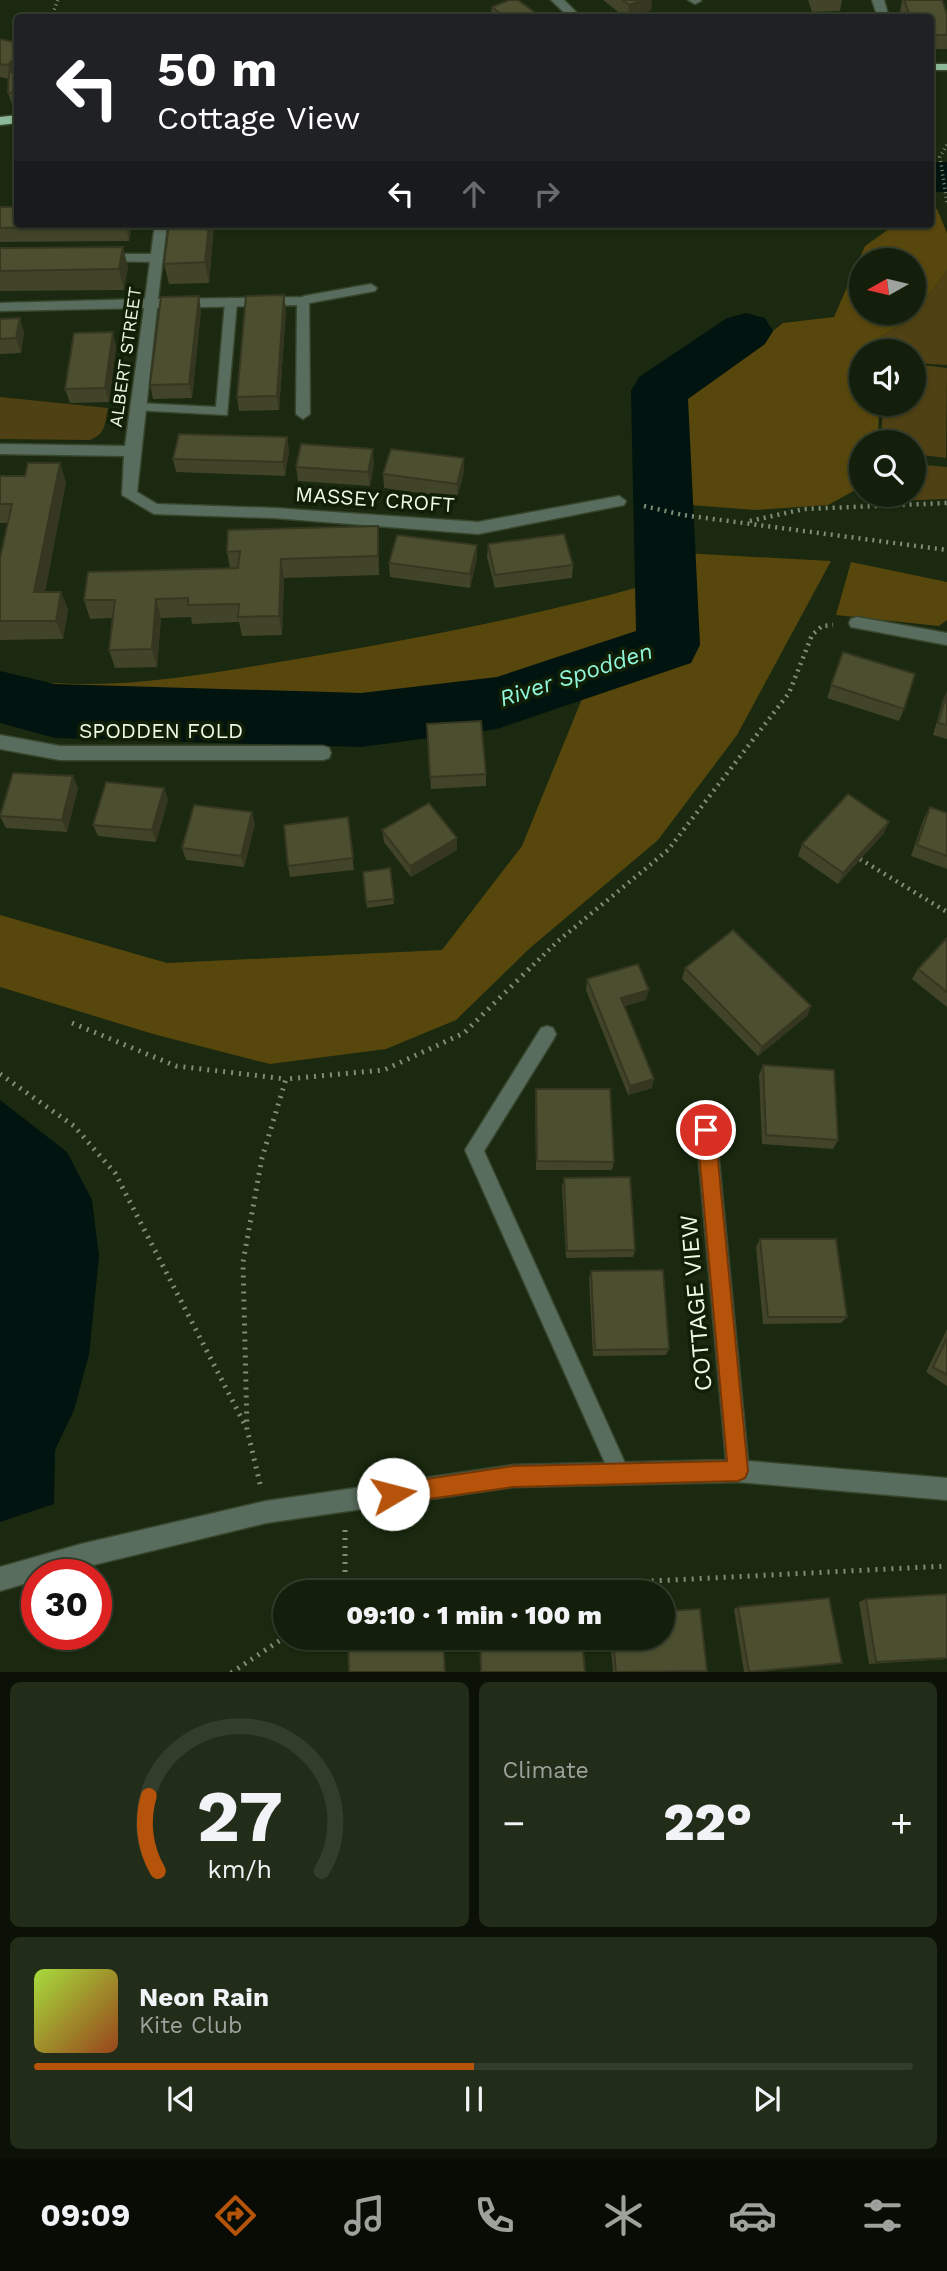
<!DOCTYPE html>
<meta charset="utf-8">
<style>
:root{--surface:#141f0b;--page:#212c19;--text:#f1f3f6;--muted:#9da29d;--line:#333d2c;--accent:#b45309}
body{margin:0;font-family:"Work Sans",sans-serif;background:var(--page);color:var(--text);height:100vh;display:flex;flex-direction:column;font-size:26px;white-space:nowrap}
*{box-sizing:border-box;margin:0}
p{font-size:23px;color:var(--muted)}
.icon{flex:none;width:38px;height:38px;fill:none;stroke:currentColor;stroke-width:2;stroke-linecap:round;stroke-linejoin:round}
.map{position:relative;height:1672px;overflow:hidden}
.sheet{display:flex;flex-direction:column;gap:10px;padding:10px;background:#0b1106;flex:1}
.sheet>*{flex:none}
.top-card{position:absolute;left:14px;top:14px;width:920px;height:214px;border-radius:7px;box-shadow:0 2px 5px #0004,0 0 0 2px var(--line);background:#202124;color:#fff;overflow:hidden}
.needle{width:46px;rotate:262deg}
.buttons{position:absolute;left:849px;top:248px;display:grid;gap:14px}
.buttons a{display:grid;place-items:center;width:77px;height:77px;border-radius:50%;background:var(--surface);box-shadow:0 2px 5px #0004,0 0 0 2px var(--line);font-size:35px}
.speed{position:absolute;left:21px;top:1559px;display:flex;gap:14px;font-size:35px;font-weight:700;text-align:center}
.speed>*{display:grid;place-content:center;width:91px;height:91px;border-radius:50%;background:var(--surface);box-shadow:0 2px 5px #0004,0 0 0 2px var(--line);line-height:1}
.speed .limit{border:10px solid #d22;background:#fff;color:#111}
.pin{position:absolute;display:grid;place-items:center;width:60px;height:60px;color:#fff;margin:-30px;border:4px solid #fff;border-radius:50%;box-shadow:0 2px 7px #0007}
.me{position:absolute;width:77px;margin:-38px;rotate:82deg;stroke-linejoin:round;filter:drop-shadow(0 0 5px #0008)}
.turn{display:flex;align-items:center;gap:24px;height:147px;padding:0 28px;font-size:32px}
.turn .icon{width:91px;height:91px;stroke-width:2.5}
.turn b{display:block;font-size:49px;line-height:60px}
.lanes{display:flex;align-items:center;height:66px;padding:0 28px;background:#0003;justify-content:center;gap:35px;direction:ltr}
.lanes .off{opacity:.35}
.big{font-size:52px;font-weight:800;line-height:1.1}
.sheet .tile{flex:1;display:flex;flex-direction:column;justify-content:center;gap:10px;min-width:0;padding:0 24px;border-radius:10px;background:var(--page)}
.sheet .dial{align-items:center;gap:0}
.dial svg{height:182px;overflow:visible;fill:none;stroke:var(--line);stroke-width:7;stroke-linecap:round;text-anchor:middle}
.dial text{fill:var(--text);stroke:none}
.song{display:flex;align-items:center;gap:21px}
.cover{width:84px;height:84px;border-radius:10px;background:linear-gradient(135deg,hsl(80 70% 55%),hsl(20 70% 35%))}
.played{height:7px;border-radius:4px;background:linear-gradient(90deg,var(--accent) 50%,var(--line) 50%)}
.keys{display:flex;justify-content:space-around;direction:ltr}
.heat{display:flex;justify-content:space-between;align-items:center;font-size:38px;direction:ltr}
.sheet .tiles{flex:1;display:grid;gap:10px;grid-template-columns:1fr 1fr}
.tile:last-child{grid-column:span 2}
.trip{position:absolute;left:273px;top:1580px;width:402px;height:70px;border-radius:35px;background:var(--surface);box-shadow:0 2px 5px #0004,0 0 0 2px var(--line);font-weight:800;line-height:70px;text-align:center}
.tabs{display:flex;height:112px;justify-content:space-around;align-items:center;background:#080c04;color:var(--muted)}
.tabs .icon{width:49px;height:49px}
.tabs .selected{color:var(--accent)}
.tabs b{font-size:32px;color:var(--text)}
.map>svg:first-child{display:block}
.green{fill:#4f4114}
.forest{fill:#57470d;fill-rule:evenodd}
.water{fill:#01140f}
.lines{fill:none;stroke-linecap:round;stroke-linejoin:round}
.river{fill:#01140f;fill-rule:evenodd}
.service-casing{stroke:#38462d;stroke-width:3}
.minor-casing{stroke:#38462d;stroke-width:3}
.primary-casing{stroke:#38462d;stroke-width:3}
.path-far2{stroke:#808d77;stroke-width:3.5;stroke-dasharray:1 3.5;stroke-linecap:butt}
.path-far1{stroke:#808d77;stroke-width:4.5;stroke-dasharray:2 5;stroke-linecap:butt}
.path{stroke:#808d77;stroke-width:5;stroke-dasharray:2 6;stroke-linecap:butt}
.service{fill:#596d5e;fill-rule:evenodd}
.minor{fill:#596d5e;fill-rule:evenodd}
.primary{fill:#8cb798;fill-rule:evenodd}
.wall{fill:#414428}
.shaded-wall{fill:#353721}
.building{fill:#4c4f2f;stroke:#353721;stroke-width:2}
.route{fill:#b45309;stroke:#753606;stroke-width:2}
.labels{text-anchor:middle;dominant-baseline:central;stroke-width:7;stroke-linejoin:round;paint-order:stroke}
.far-street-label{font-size:18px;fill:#eef9e8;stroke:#111f06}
.street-label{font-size:21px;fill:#eef9e8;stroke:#111f06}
.water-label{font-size:23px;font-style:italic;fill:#90f7db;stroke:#111f06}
.near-street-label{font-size:24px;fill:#eef9e8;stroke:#111f06}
</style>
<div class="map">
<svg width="947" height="1673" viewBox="0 0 947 1673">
<rect width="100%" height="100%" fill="#1a290f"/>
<g class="green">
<path d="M947 270V365L914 363V352H881V336L910 320Z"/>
<path d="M914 364 947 368 946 458 914 454V443H881L883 404H914Z"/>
<path d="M0 397 108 408C105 423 106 434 90 440L0 439Z"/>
<path d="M925 465 947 467V499L891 501 899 495H914V483L923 475Z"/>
</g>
<g class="forest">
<path d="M931 209H937L947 233V270L910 320 881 336V352H861V404H879L878 443H861V487L828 505 756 510 676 504V408L783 323 834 317 865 246 896 224H931ZM861 261H914V313H861Z"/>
<path d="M640 547 653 551 654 642 496 690 361 709 60 703 0 688V675C92 696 194 676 285 661 404 641 522 619 639 587Z"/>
<path d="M683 553 831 561 737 735 658 840 530 948 456 1020 386 1049 270 1064 153 1034 0 987V915L167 963 442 950 522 846 586 689 682 657Z"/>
<path d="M851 562 947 582V620L939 626 836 615Z"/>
</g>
<path class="water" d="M0 1100 67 1152 92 1200 99 1256 89 1355 74 1410 55 1450 54 1504 0 1522Z"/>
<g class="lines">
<g class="river">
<rect x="931" y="162" width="16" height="30"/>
<path d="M746 313 765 318 773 331 765 344 688 399 700 645 691 663 497 729 361 747 55 738 0 723V671L55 684 361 693 497 677 636 631 631 391 639 377 727 318Z"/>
</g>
<g class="service-casing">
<g id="service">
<path d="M107 254H157L163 258 157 262 103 261V255Z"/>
<path d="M371 284 377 288 375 291 304 304 298 300 304 296Z"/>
<path d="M231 298 237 302 227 415 133 410 132 407 138 403 216 407 225 302Z"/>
<path d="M547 1026 553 1028 556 1034 553 1040 484 1151 630 1474 627 1481 620 1484 613 1481 465 1150 541 1028Z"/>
</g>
</g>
<g class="minor-casing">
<g id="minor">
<path d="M551 0H564L582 18H570Z"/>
<path d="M688 0H700L701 1 695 4Z"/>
<path d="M872 0H884L889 18H878Z"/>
<path d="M155 224H167L158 299 309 297 310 414 303 419 296 414 297 305 157 308 137 492 157 504 274 508 478 522 619 496 626 501 624 505 478 534 274 518 154 514 122 495 124 456 0 454V444L125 446 144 308 0 311V303L145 299Z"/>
<path d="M857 617 947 633V645L851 627 849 623 851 619Z"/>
<path d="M0 735 60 746H323L329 748 331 753 329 758 323 760H60L0 749Z"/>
<path d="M706 1121 713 1123 716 1130 748 1461 947 1478V1500L738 1482 513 1487 266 1523 52 1575H37V1580L0 1591V1567L81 1544 266 1501 513 1465 726 1460 696 1130 699 1123Z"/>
</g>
</g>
<g class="primary-casing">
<g id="primary">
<rect x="931" y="64" width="16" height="6"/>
<path d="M18 115V123L0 125V117Z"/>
</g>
</g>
<g class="path-far2">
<path d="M51 18 58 0"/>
<path d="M947 145 940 157 947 203"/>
</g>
<g class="path-far1">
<path d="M914 477 918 473 919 462"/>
<path d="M644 506 683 515 947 550"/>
<path d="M885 506 884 500 891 495"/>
<path d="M750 521 804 509 947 503"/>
<path d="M860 859 947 912"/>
<path d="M528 970 558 941 668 850 789 693 812 635 822 626 833 625"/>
</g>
<g class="path">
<path d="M72 1023 176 1066 286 1079"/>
<path d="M0 1074 74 1126 115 1173 245 1425"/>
<path d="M260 1484 247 1429 243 1262 262 1158 286 1079 384 1070 464 1033 530 968"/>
<path d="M345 1530V1592"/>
<path d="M436 1592 947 1566"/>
<path d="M231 1673 285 1637"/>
</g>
<use href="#service" class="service"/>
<use href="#minor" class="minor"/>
<use href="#primary" class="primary"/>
</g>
<g class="wall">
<path d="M603 0H652L651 10 632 18H626Z"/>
<path d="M808 0H842L840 11 812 12Z"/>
<path d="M902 0H942L947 14V49H931V18H902L900 11Z"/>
<path d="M492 7 540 16V18H496L491 14Z"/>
<path d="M0 39 18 43V107H13L8 93 9 79 0 77Z"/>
<path d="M0 207 132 224 129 241 0 242Z"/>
<path d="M169 224H214L209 283 169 284 164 264Z"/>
<path d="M0 248 128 267 124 290 0 291Z"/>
<path d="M286 310 279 410 239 411 237 397Z"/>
<path d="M201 311 192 398 153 399 150 385Z"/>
<path d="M0 319 24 332 21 353 0 354Z"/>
<path d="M116 347 109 402 70 403 65 389Z"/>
<path d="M287 437 289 451 285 476 176 472 173 459Z"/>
<path d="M374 463 370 486 298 481 296 467Z"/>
<path d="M464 472 457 498 384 488 383 474Z"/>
<path d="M0 476 66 482 45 592H61L68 610 63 639 0 640V558L8 523H0Z"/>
<path d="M488 544 573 565 572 578 495 588 487 557Z"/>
<path d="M379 545V575L284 578 282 635 242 636 239 622 192 624 191 617 161 618 157 667 115 668 109 650 112 618 90 619 84 600 230 568 227 552Z"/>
<path d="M477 545V558L470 588 390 577 389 563Z"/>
<path d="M843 652 904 709 899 721 827 698Z"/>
<path d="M947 691V739L933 735 943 700Z"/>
<path d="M427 724 486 774V786L431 789Z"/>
<path d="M78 788 67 832 6 828 0 816Z"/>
<path d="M164 788 168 800 156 842 98 836 93 825Z"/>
<path d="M930 807 947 813V869L911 856 924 818Z"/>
<path d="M348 817 354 870 290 877 288 866Z"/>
<path d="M255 824 244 867 186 860 182 848Z"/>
<path d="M382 830 457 838V850L411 877 384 842Z"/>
<path d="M884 833 838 884 798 856 802 844Z"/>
<path d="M390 868 394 904 367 908 366 902Z"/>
<path d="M947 938V1007L912 979 918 969Z"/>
<path d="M685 968 811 1006 807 1016 758 1056 682 979Z"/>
<path d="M587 979 646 1000 624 1006 652 1088 628 1095 586 990Z"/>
<path d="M763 1065 838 1140 833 1149 762 1144 759 1075Z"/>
<path d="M536 1089 614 1162 612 1170H536L535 1098Z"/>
<path d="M564 1178 635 1250 633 1257 566 1258 562 1187Z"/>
<path d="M760 1239 847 1317 841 1323 763 1324 756 1247Z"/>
<path d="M591 1271 669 1349 666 1355 593 1356 589 1278Z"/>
<path d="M947 1329V1386L926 1372Z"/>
<path d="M947 1594V1659L869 1664 859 1602 866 1599Z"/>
<path d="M738 1607 842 1663 757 1672H744L734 1609Z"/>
<path d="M610 1638H663L707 1671 703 1672H613Z"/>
</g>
<g class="shaded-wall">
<path d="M642 0H652L651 10 632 18H628L629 5Z"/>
<path d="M18 55V74L12 80 8 65Z"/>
<path d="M127 224H132L129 241 126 226Z"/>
<path d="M209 224H214L209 283 205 262Z"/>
<path d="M123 247 128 267 124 290 119 269Z"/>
<path d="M284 295 286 310 279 410 277 396Z"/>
<path d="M199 296 201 311 192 398 189 384Z"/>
<path d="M20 318 24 332 21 353 16 338Z"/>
<path d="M113 332 116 347 109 402 105 388Z"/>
<path d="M287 437 289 451 285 476 283 462Z"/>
<path d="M373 449 374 463 370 486 368 472Z"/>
<path d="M464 458V472L457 498V484Z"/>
<path d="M60 463 66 482 41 611 34 592Z"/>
<path d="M378 526 379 545V575L378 556Z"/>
<path d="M477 545V558L470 588V574Z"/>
<path d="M281 559 284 578 282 635 279 616Z"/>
<path d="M61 592 68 610 63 639 56 621Z"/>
<path d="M156 599 161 618 157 667 152 649Z"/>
<path d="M73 776 78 788 67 832 62 820Z"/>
<path d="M164 788 168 800 156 842 152 830Z"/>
<path d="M252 812 255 824 244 867 241 856Z"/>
<path d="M889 822 884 833 838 884 843 873Z"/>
<path d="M457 838V850L411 877 410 866Z"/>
<path d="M649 990 646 1000 619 1008 621 998Z"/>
<path d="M811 1006 807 1016 758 1056 762 1047Z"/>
<path d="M654 1079 652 1088 628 1095 630 1086Z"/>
</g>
<g class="building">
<path d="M509 0H518L540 16 536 18H506L492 7Z"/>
<path d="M623 0H642L629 5Z"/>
<path d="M904 0H942L947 14V35H931V18H911Z"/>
<path d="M0 39 18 43V55L8 65 0 64Z"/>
<path d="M9 72H18V92L8 93Z"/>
<path d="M0 207H18V224H127L126 226 0 228Z"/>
<path d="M169 224H209L205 262 164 264Z"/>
<path d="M123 247 119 269 0 271V248Z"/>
<path d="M284 295 277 396 237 397 246 296Z"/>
<path d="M199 296 189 384 150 385 161 297Z"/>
<path d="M20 318 16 338 0 339V319Z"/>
<path d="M113 332 105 388 65 389 74 333Z"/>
<path d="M179 434 287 437 283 462 173 459Z"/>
<path d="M301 444 373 449 368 472 296 467Z"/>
<path d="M391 449 464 458 457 484 383 474Z"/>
<path d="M28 463H60L34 592H61L56 621H0V558L12 504H0V476H25Z"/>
<path d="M378 526V556L281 559 279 616 238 617 239 604 188 605V598L156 599 152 649 109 650 115 600H84L88 572 238 568 240 551 227 552 228 530Z"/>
<path d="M564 534 573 565 495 575 488 544Z"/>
<path d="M397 535 477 545 470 574 389 563Z"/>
<path d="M843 652 915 674 904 709 831 685Z"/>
<path d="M947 693V725L938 723Z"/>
<path d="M481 721 486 774 430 777 427 724Z"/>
<path d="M13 773 73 776 62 820 0 816Z"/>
<path d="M106 782 164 788 152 830 93 825Z"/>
<path d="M848 794 889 822 843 873 802 844Z"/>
<path d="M429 803 457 838 410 866 382 830Z"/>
<path d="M194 805 252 812 241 856 182 848Z"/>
<path d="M930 807 947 813V856L917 845Z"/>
<path d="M348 817 353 858 288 866 284 825Z"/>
<path d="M390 868 394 899 366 902 363 872Z"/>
<path d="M733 930 811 1006 762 1047 685 968Z"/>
<path d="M947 938V992L918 969Z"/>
<path d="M638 964 649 990 621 998 654 1079 630 1086 587 979Z"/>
<path d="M763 1065 834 1070 838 1140 766 1135Z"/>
<path d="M536 1089H610L614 1162 537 1161Z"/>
<path d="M630 1177 635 1250 567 1251 564 1178Z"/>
<path d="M760 1239H836L847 1317H768Z"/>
<path d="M663 1270 669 1349 595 1350 591 1271Z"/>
<path d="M947 1338V1375L933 1367Z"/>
<path d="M947 1594V1658L876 1662 866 1599Z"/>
<path d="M829 1598 842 1663 749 1672 738 1607Z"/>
<path d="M700 1609 707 1671 616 1672 613 1638H663V1611Z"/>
<path d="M348 1638H443L445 1672H349Z"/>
<path d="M480 1638H582L585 1672H481Z"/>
</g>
<path class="route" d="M706 1121 712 1124 715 1130 748 1471 745 1478 738 1481 513 1487 393 1504 385 1501 382 1494 385 1487 393 1484 513 1466 727 1461 697 1130 699 1124Z"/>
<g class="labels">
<g class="far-street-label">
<text transform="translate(125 357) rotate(-82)">ALBERT STREET</text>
</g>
<g class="street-label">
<text transform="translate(375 499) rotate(4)">MASSEY CROFT</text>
<text x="161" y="730">SPODDEN FOLD</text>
</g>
<g class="water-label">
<text transform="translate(576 675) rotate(-18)">River Spodden</text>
</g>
<g class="near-street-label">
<text transform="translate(696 1303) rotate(-95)">COTTAGE VIEW</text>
</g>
</g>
</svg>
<div class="buttons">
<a><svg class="needle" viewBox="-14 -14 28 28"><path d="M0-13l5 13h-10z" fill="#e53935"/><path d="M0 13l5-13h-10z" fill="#9da29d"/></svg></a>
<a><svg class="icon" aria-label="sound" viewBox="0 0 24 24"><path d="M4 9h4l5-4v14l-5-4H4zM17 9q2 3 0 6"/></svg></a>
<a><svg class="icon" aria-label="search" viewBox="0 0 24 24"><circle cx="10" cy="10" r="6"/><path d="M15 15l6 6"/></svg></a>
</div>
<div class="speed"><div class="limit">30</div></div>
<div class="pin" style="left:706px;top:1130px;background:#d93025"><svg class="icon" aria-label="arrive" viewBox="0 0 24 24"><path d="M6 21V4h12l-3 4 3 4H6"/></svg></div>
<svg class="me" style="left:393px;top:1494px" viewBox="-20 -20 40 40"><circle r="19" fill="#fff"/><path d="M0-13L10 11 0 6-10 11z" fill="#b45309"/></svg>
<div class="trip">09:10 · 1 min · 100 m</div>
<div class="top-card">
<div class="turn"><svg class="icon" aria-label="left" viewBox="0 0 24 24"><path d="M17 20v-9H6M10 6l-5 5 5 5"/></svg><div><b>50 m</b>Cottage View</div></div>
<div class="lanes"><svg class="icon" aria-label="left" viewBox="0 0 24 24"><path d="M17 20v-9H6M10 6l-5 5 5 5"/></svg><svg class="icon off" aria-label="ahead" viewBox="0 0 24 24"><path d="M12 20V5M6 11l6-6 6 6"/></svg><svg class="icon off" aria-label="right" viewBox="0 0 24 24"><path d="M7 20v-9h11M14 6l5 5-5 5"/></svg></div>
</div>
</div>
<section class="sheet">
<div class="tiles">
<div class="tile dial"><svg viewBox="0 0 100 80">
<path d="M14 69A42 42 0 1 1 86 69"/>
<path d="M14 69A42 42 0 0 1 10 36" stroke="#b45309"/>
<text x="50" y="56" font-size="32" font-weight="700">27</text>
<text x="50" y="72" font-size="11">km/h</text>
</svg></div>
<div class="tile"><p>Climate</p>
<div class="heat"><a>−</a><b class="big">22°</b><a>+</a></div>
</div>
<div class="tile">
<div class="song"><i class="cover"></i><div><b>Neon Rain</b><p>Kite Club</p></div></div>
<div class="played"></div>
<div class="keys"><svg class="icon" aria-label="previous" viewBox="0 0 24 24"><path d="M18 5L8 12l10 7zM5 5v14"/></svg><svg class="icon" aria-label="pause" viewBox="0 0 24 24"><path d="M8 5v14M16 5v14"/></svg><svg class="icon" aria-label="next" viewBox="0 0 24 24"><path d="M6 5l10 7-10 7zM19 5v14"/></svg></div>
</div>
</div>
</section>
<nav class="tabs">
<b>09:09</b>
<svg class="icon selected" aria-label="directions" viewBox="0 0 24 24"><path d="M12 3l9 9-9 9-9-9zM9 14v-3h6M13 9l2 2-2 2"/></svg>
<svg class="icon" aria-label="music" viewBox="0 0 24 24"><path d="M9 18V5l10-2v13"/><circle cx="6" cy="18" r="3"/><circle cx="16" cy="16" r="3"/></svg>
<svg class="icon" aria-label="phone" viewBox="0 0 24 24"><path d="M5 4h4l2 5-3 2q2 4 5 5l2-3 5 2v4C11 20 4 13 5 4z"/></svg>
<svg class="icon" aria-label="climate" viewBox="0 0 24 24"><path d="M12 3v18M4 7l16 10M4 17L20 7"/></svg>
<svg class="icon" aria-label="car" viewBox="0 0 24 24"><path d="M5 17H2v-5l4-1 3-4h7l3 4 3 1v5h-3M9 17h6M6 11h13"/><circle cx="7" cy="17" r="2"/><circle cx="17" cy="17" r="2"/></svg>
<svg class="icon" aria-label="filters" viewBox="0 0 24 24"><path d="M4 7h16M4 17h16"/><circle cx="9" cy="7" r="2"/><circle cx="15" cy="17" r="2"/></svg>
</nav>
